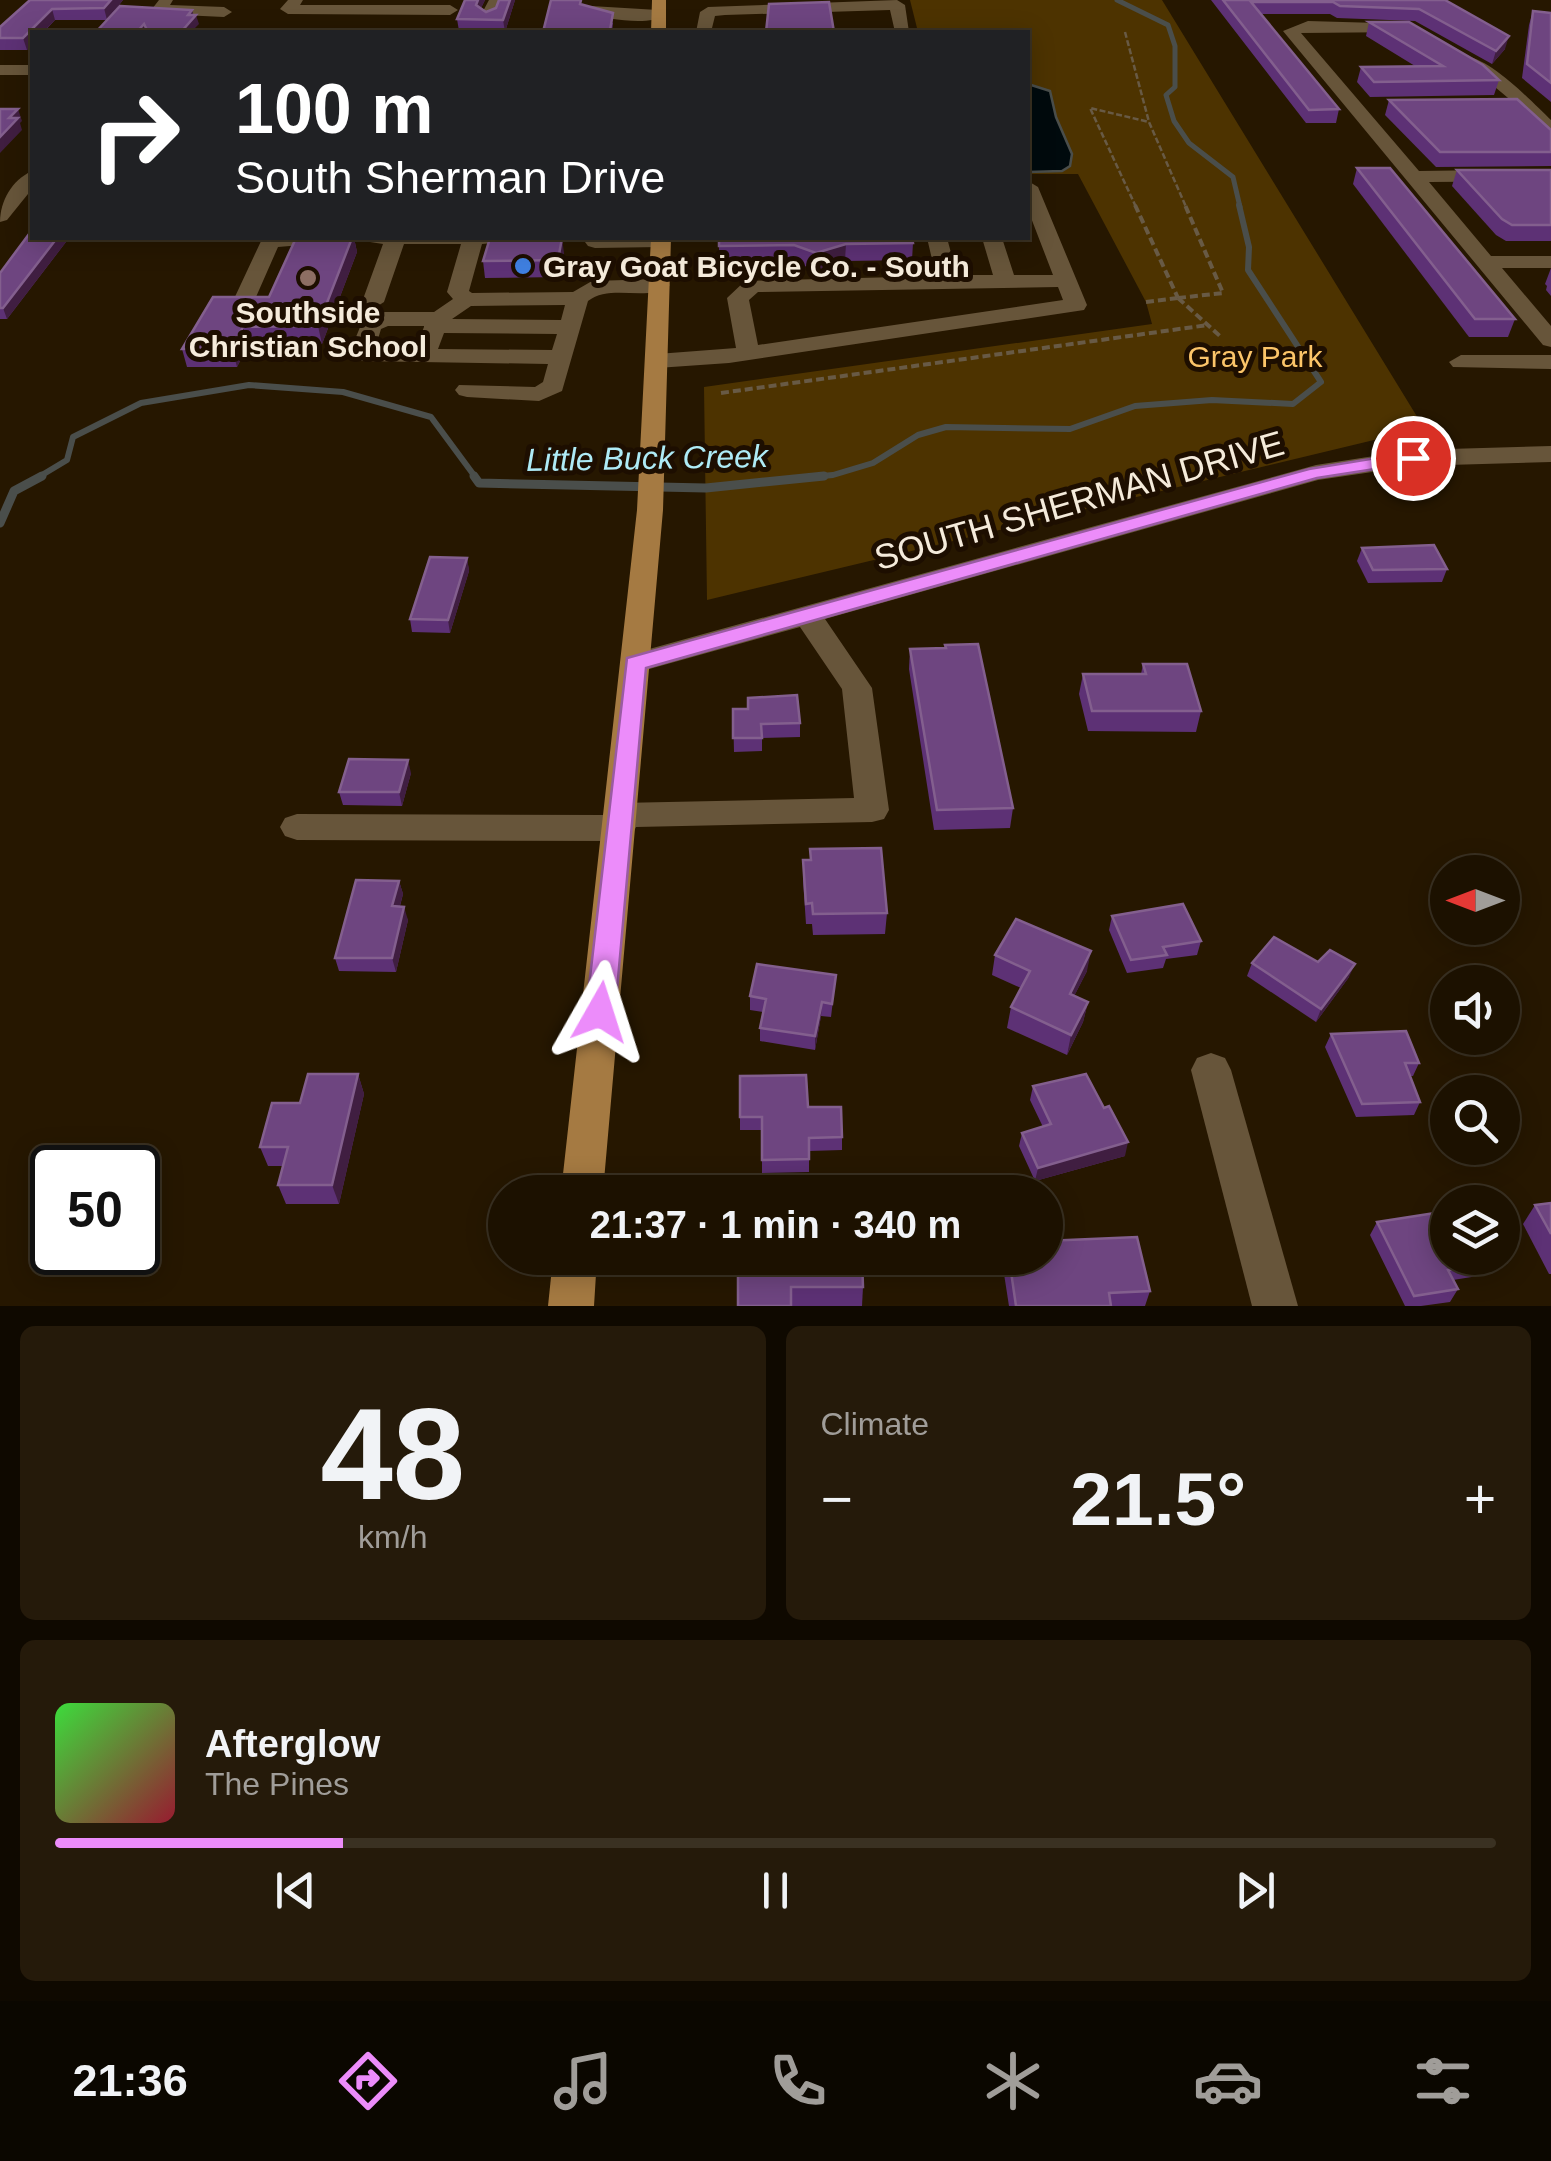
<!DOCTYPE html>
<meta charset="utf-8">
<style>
:root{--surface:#1c1100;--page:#251a0a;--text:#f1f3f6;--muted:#a09d99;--line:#3a3122;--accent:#ec8cfa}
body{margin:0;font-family:Arial,sans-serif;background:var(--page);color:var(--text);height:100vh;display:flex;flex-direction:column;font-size:38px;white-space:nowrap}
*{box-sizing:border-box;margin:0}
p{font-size:32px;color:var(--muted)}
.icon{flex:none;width:55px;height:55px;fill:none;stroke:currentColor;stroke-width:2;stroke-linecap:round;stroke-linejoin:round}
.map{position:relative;height:1306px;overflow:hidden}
.panel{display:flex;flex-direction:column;gap:20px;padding:20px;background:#0f0900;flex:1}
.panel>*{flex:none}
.top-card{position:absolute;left:30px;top:30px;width:1000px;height:210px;border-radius:0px;box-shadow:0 5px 25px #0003,0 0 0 2px var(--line);background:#202124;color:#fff;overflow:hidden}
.needle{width:65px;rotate:270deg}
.buttons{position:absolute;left:1430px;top:855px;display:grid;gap:20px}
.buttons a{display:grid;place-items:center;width:90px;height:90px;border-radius:50%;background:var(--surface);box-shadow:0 5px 25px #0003,0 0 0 2px var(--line);font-size:50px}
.speed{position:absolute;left:30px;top:1145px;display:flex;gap:20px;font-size:50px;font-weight:700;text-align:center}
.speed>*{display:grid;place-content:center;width:130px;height:130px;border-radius:50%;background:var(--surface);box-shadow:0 5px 25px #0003,0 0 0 2px var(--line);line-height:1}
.speed .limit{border:5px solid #111;border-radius:15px;background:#fff;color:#111}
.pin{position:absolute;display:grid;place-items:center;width:85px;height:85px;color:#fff;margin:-42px;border:5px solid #fff;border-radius:50%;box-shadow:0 2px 10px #0007}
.me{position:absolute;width:110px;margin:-55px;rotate:6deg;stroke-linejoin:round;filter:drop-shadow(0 0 8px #0008)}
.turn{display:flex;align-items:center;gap:35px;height:210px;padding:0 40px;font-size:45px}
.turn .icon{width:130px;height:130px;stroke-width:2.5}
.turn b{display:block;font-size:70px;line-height:85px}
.big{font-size:75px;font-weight:700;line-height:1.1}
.panel .widget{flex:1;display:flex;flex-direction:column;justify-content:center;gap:15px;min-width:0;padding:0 35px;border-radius:15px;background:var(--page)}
.panel .dial{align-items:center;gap:0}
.dial b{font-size:130px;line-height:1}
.song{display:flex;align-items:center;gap:30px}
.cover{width:120px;height:120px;border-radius:15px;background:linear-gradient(135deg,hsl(120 70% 55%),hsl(350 70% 35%))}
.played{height:10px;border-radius:5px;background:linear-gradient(90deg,var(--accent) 20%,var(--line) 20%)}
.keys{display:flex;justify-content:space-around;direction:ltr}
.heat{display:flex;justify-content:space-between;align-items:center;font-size:55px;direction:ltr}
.panel .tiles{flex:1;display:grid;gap:20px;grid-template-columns:1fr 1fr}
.widget:last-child{grid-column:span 2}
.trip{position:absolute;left:488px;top:1175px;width:575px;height:100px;border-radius:50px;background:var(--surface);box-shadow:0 5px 25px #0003,0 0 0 2px var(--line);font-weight:700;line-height:100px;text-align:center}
.tabs{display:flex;height:160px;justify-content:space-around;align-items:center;background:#0b0700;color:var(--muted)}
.tabs .icon{width:70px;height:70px}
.tabs .on{color:var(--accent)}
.tabs b{font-size:45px;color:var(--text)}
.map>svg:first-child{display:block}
.green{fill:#4d3300}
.water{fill:#000a0d;stroke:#4a4e4b;stroke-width:2.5}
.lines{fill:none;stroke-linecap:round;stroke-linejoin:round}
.stream-far2{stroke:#4a4e4b;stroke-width:5}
.stream-far1{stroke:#4a4e4b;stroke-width:6}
.stream{stroke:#4a4e4b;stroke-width:9}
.path-far1{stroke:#685a45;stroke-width:2.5;stroke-dasharray:6 2.5;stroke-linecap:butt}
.path{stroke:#685a45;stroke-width:4;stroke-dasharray:8 4;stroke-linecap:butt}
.minor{fill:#67553a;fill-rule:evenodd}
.major{fill:#a57a42;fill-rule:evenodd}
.wall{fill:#5d3175}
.shaded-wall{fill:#401e41}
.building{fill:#6e4580;stroke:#835f8e;stroke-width:2.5}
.route{fill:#ec8cfa;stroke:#995ba2;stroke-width:2.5}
.shop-dot{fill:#3f7fe0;stroke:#1d0e00;stroke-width:4}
.education-dot{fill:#8d6e63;stroke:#1d0e00;stroke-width:4}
.labels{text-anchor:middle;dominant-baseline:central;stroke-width:10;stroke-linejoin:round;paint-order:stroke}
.far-poi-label{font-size:30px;font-weight:bold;fill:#f5ebdb;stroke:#1d0e00;text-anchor:start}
.far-park-label{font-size:30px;fill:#fcc569;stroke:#1d0e00}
.far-water-label{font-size:32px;font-style:italic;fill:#aeebf6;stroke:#1d0e00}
.street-label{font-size:35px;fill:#f5ebdb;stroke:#1d0e00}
</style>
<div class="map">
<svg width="1551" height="1306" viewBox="0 0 1551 1306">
<rect width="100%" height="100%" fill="#261700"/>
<path class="green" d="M910 0H1162L1424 428 707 600 704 387 1152 324 1146 302 1078 174H1028V32H918Z"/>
<path class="water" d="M1028 84 1050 91 1056 117 1072 154 1070 166 1062 171 1028 172Z"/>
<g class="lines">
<path class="stream-far2" d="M1117 0 1168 25 1175 46V87L1166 95 1174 121 1189 143 1233 177 1240 207"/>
<g class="stream-far1">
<path d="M37 478 67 460 73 437 141 403 249 385 343 392 431 417 476 478"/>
<path d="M799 478 833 475 873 463 918 435 946 427 1070 429 1135 406 1212 400 1293 404 1321 382 1248 270 1249 247 1239 205"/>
</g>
<g class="stream">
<path d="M474 476 479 483 706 488 824 476"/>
<path d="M0 523 14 491 42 476"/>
</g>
<g class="path-far1">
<path d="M1125 32 1149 122"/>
<path d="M1136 207 1090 108 1149 122 1186 207"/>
</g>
<g class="path">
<path d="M1135 205 1178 298"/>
<path d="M1178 298 1221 337"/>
<path d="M1178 298 1223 293 1185 205"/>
<path d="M1146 302 1178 298"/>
<path d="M721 393 1208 325"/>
</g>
<g class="minor">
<path d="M159 0H173L170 5 224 7 232 12 224 17 160 14 152 9Z"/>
<path d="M288 0H303L300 5H450L458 10 450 15 288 14 280 9Z"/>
<path d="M489 0H503L494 18 489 20 481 15Z"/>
<path d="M897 0 905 5 909 32H895L890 10 725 15 715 16 711 32H696L700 12 708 7Z"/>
<path d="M591 6 658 10 666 15C647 27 607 18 586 14V8Z"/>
<path d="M1308 21 1413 24 1415 27 1407 32 1301 33 1419 171 1551 169V181L1429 182 1491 256H1551V268H1502L1551 326V347L1543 345 1283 31Z"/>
<path d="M1459 56C1486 53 1531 101 1551 120V134L1489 82 1459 62Z"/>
<rect x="0" y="65" width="32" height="10"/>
<path d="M32 171V189L7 220 0 222C0 201 12 180 32 171Z"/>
<path d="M1028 181 1038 187 1087 305 1084 310 729 363 657 368 645 361 657 354 736 348 727 298 745 281 936 276 927 238H947L957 275H993L982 238H1002L1014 275H1053L1028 210ZM1058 287 1063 300 758 345 749 300 758 292Z"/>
<path d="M324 238 314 244 278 247 252 306H236L233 301 262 239Z"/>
<path d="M367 238H508L505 242 482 244 469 291 472 293 573 292 592 281 659 279 670 285C649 303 611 283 588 301L562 391 539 401 467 397 459 395 455 390 459 385 535 387 543 382 548 364 361 361 351 349 363 320 385 312H434L453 299 447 292 461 244H404L384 302 373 309 362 302 383 244 370 242ZM565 305 561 320 452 319 471 306ZM388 326H424V327L415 349H375L381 329ZM444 333 557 334 552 350 438 349Z"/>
<path d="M588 238H669L671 241 661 247 595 248 588 246 585 242Z"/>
<path d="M1461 355H1551V369L1453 367 1449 362Z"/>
<path d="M1551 446V462L1413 466 1318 480 825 619 872 688 889 810 884 819 872 822 636 827 631 837 619 841 297 840 285 836 280 827 285 818 297 814 603 815 608 806 620 803 854 798 842 689 800 627 635 673 624 670 620 663 624 656 1316 465 1413 450Z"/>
<path d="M1211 1053 1225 1058 1231 1070 1298 1306H1252L1191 1070 1197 1058Z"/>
</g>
<g class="major">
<path d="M652 0H666V32H651Z"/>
<path d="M651 238H671L663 510 603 1192H561L637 510Z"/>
<path d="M553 1258H597L594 1306H548Z"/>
</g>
</g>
<g class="wall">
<path d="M30 0H123L107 20H55L27 50H0V27Z"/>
<path d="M465 0H485L481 8 486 12 496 8 499 0H515L505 32 459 31 457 19Z"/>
<path d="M1211 0H1445L1505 49 1492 64 1415 21 1337 18 1330 14H1261L1339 109 1336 123H1306Z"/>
<path d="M582 5 613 23 612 32H543Z"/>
<path d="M1533 11 1551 13V102L1522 78 1529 25Z"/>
<path d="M1369 22 1499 80 1494 95 1370 97 1357 82 1361 67 1415 66 1366 36Z"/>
<path d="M1389 100 1551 130V166L1436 167 1385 115Z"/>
<path d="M1357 168 1515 319 1508 337H1469L1353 184Z"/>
<path d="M1457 170H1551V241H1506L1496 235 1452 186Z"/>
<path d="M32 238H69L7 319H0V273Z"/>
<path d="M296 238H354L357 252 322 344 248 345 237 367H187L182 349 269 297Z"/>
<path d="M719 238 913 243 912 260 845 261 816 270 793 262 719 264Z"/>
<path d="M564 253 560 277 485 278 483 261Z"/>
<path d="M1551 268V296L1546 290 1547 286 1545 284Z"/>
<path d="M1362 548 1447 569 1442 582 1368 583 1357 561Z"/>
<path d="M467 558 469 571 450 633 412 632 410 619Z"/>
<path d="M910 649 1013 808 1010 828 934 830 909 669Z"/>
<path d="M1143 664 1201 711 1196 732 1088 731 1079 694 1083 674H1141Z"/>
<path d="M733 709 800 723V737L762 738V751L734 752Z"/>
<path d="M411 773 402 806 343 805 339 792Z"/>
<path d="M810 849 887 913 885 934 813 935 812 924H806L803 880V860H810Z"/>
<path d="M399 881 403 894 400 906 408 920 396 972 339 971 335 958Z"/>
<path d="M1112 916 1201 941 1197 955 1166 959 1163 968 1127 973 1109 930Z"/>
<path d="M995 955 1087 971 1074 996 1088 1002 1083 1022 1067 1055 1007 1028 1011 1007 1021 988 992 975Z"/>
<path d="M1318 962 1349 977 1316 1022 1247 976 1252 963Z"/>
<path d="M836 975 831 1017 821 1016 815 1050 760 1041V1028L763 1012 750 1010V996Z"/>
<path d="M1331 1034 1419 1063 1413 1076H1410L1420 1102 1414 1115 1356 1117 1325 1047Z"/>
<path d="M358 1074 364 1094 339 1204H286L278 1185 283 1166H268L260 1147Z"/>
<path d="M740 1076 808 1107 842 1137V1150L809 1151V1172L762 1173V1130H740Z"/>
<path d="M1033 1086 1125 1156 1035 1181 1019 1146 1022 1133 1043 1127 1030 1100Z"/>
<path d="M1551 1203V1274H1549L1523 1224 1535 1205Z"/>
<path d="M1377 1222 1493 1263 1484 1275 1453 1280 1458 1289 1450 1302 1421 1306H1405L1370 1235Z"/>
<path d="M738 1258 863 1287 862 1306H738Z"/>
<path d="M1003 1258H1045L1150 1291 1145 1306H1009L1002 1261Z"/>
</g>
<g class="shaded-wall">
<path d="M111 0H123L107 20 104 8Z"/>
<path d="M478 0H485L477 16 476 5Z"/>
<path d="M510 0H515L505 32 503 20Z"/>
<path d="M52 9 55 20 43 32H32V44L27 50 23 38Z"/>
<path d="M192 10 194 17 196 15 199 24 191 32H181L188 15Z"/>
<path d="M144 24 147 32H137Z"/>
<path d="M1509 36 1505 49 1492 64 1496 51Z"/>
<path d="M18 109 22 121 20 123 22 130 0 153V137L9 118Z"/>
<path d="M57 238H69L7 319 3 308Z"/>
<path d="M352 238H354L357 252 322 344 318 326Z"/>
<path d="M562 238 564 253 560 277 558 260Z"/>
<path d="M846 244 845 261 816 270V253Z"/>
<path d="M243 327 248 345 237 367 232 348Z"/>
<path d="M467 558 469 571 450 633 448 620Z"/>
<path d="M408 760 411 773 402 806 399 792Z"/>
<path d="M399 881 403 894 396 920 392 906Z"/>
<path d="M404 907 408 920 396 972 392 958Z"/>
<path d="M1091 951 1087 971 1065 1014 1070 994Z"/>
<path d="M1355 964 1349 977 1316 1022 1321 1009Z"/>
<path d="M822 1002 821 1016 815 1050V1036Z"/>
<path d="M1088 1002 1083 1022 1067 1055 1071 1035Z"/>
<path d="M358 1074 364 1094 339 1204 332 1185Z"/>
<path d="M1128 1142 1125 1156 1035 1181 1038 1168Z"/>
</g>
<g class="building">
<path d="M30 0H111L104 8 52 9 23 38H0V27Z"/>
<path d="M465 0H478L476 5 486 12 496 8 499 0H510L503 20 457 19Z"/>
<path d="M551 0H581L580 4 613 13 610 30H586V32H543Z"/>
<path d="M1223 0H1445L1509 36 1496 51 1419 9 1340 6 1333 2H1251L1339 109 1309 110Z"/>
<path d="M829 2 834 32H766L769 4Z"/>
<path d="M120 6 192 10 188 15H196L181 32H148L144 24 137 32H96Z"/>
<path d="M1533 11 1551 13V83L1527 64Z"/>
<path d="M1369 22H1409L1483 65 1499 80 1374 82 1361 67 1443 66Z"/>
<path d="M1517 99 1551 130V152H1440L1389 100Z"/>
<path d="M0 109H18L9 118H18L0 137Z"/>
<path d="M1357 168H1390L1515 319H1475Z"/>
<path d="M1457 170H1551V225H1512L1502 219Z"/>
<path d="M32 230V238H57L3 308H0V273Z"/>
<path d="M296 238H352L318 326 243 327 232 348 182 349 213 297H269Z"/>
<path d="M490 238H562L558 260 483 261Z"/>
<path d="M719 238H912L913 243 846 244 816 253 794 245 719 246Z"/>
<path d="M1434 545 1447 569 1373 570 1362 548Z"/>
<path d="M430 557 467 558 448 620 410 619Z"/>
<path d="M978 644 1013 808 937 810 910 649 946 648 945 645Z"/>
<path d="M1143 664H1187L1201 711H1092L1083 674H1146Z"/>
<path d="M797 695 800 723 761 724 762 738H733V709H748V698Z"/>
<path d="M349 759 408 760 399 792H339Z"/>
<path d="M881 848 887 913 813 914 812 903 806 904 803 860H811L810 849Z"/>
<path d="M356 880 399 881 392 906 404 907 392 958H335Z"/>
<path d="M1183 904 1201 941 1163 947 1167 955 1131 960 1112 916Z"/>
<path d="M1016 919 1091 951 1070 994 1088 1002 1071 1035 1011 1007 1030 971 995 955Z"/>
<path d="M1274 937 1318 962 1330 950 1355 964 1321 1009 1252 963Z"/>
<path d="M757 964 836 975 832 1004 822 1002 815 1036 760 1028 766 999 750 996Z"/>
<path d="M1406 1031 1419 1063H1405L1420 1102 1362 1104 1331 1034Z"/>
<path d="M308 1074H358L332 1185H278L288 1147H260L272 1103H300Z"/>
<path d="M1086 1074 1104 1108 1109 1106 1128 1142 1038 1168 1022 1133 1051 1124 1033 1086Z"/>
<path d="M806 1075 808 1107H841L842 1137 809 1138V1159L762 1160V1117H740V1076Z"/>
<path d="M1551 1203V1234L1535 1205Z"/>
<path d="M1448 1211V1258H1490L1493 1263 1448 1270 1458 1289 1414 1296 1377 1222Z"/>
<path d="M1137 1237 1150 1291 1109 1293 1111 1306H1016L1009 1258H1045V1241Z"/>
<path d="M738 1258H862L863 1287H791V1306H738Z"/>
</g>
<path class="route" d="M1413 452 1423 458 1420 462 1317 478 646 668 615 1012 611 1020 600 1024 590 1020 586 1012 627 658 1309 469Z"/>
<circle class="shop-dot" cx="523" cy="266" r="10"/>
<circle class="education-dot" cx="308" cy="278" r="10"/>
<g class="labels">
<g class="far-poi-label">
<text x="543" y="266">Gray Goat Bicycle Co. - South</text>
<text x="308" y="312" text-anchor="middle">Southside<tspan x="308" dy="34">Christian School</tspan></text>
</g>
<g class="far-park-label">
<text x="1255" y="356">Gray Park</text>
</g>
<g class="far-water-label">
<text transform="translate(647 458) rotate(-1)">Little Buck Creek</text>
</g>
<g class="street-label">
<text transform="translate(1079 500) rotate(-16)">SOUTH SHERMAN DRIVE</text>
</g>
</g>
</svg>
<div class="buttons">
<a><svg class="needle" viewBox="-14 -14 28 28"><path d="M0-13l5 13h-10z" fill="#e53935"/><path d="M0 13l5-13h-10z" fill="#a09d99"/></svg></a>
<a><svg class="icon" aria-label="sound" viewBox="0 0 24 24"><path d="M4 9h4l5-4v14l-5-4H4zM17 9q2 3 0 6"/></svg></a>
<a><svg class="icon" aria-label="search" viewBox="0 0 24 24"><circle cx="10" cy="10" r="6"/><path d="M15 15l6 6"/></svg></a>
<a><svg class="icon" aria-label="layers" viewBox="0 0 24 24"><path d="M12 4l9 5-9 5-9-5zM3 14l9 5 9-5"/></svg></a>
</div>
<div class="speed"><div class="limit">50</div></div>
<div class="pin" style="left:1413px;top:458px;background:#d93025"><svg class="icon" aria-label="arrive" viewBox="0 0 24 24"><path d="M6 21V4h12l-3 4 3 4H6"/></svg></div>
<svg class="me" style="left:600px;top:1012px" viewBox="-20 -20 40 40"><path d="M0-17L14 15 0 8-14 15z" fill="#ec8cfa" stroke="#fff" stroke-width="4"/></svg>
<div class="trip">21:37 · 1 min · 340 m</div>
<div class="top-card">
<div class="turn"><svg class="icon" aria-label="right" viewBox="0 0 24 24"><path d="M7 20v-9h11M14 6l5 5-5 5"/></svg><div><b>100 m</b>South Sherman Drive</div></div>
</div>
</div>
<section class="panel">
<div class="tiles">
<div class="widget dial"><b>48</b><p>km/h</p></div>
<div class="widget"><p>Climate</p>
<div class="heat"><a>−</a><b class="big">21.5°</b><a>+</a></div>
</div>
<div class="widget">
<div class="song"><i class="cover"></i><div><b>Afterglow</b><p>The Pines</p></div></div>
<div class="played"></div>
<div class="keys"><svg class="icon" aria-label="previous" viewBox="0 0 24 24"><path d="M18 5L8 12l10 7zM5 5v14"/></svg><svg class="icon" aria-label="pause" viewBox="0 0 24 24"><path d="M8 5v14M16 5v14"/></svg><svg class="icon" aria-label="next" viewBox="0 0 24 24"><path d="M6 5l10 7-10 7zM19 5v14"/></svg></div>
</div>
</div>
</section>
<nav class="tabs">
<b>21:36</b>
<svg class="icon on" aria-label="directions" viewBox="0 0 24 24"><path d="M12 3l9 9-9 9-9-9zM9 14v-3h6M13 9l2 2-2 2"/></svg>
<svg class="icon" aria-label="music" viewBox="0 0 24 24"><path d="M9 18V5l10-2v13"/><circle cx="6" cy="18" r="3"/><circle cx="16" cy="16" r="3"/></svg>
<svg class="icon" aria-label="phone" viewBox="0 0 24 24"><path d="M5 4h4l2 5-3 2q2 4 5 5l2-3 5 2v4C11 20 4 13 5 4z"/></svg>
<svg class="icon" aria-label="climate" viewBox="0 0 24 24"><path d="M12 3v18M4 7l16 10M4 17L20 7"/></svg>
<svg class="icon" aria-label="car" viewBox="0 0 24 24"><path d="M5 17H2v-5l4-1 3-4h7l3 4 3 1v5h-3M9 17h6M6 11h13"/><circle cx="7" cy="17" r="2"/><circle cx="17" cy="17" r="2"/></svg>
<svg class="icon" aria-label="filters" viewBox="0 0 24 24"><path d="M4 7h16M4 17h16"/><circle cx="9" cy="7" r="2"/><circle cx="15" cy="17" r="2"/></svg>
</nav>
